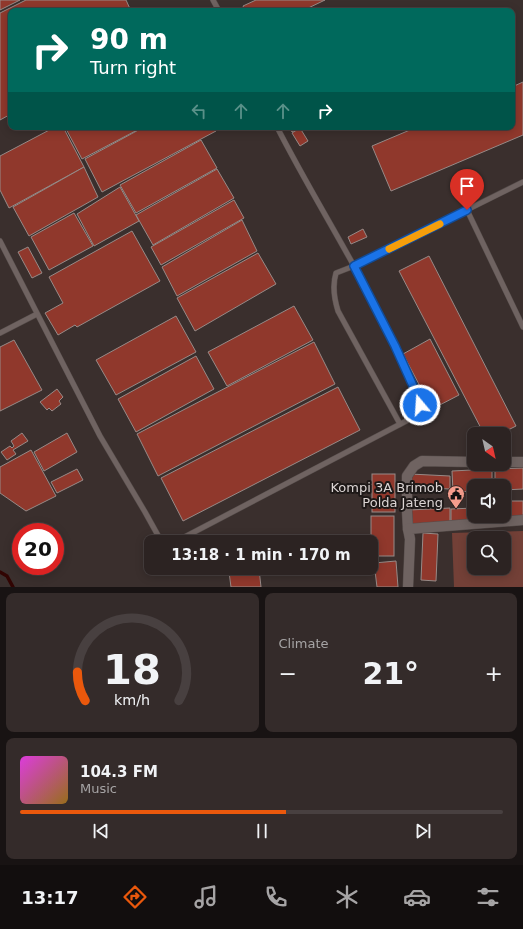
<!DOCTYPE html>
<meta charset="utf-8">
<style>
:root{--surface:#2c2322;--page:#342b2a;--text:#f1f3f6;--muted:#a6a4a5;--line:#484040;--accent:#ea580c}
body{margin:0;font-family:"DejaVu Sans",sans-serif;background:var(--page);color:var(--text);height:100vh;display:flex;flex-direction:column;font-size:15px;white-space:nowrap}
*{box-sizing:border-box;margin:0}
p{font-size:13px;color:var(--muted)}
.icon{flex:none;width:22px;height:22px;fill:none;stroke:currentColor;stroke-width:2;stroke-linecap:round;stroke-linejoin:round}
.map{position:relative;height:587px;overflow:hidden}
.sheet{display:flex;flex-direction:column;gap:6px;padding:6px;background:#181313;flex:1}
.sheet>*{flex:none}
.hud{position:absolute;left:8px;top:8px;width:507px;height:122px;border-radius:8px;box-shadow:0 2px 10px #0003,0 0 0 1px var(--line);background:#00695c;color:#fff;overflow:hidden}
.needle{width:26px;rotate:146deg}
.controls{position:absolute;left:467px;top:427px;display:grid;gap:8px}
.controls a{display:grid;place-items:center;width:44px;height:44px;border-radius:8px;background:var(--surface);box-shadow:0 2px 10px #0003,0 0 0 1px var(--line);font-size:20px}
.speed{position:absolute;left:12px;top:523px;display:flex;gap:8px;font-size:20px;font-weight:700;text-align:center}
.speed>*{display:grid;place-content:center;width:52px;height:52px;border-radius:50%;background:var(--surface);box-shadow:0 2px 10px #0003,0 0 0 1px var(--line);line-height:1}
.speed .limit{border:6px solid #d22;background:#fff;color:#111}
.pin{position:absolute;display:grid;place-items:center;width:34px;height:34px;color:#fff;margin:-41px -17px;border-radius:50% 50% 50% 0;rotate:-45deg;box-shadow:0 0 4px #0007}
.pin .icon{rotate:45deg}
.me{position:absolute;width:44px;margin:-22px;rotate:342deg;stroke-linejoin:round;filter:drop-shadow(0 0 3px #0008)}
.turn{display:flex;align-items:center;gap:14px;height:84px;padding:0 16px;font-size:18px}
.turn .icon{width:52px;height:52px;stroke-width:2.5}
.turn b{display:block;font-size:28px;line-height:34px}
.lanes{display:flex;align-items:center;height:38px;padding:0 16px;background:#0003;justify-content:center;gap:20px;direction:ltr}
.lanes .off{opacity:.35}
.big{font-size:30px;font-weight:800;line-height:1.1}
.sheet .widget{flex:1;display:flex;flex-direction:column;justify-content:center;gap:6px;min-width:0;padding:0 14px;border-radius:8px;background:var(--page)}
.sheet .dial{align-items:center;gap:0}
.dial svg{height:104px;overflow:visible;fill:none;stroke:var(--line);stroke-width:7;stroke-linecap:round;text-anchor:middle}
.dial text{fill:var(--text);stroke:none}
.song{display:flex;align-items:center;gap:12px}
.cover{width:48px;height:48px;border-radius:6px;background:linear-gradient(135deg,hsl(300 70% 55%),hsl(40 70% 35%))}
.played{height:4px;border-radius:2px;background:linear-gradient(90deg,var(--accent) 55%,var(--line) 55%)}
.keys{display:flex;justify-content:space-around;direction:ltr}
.heat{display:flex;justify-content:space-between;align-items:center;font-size:22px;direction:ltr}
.sheet .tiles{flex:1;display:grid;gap:6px;grid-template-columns:1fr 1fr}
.widget:last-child{grid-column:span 2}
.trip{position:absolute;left:144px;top:535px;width:234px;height:40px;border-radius:8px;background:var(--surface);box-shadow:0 2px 10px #0003,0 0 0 1px var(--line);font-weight:800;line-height:40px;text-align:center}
.tabs{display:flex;height:64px;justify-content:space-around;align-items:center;background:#120e0e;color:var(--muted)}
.tabs .icon{width:28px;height:28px}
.tabs .current{color:var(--accent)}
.tabs b{font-size:18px;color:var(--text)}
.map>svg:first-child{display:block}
.grass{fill:#734037;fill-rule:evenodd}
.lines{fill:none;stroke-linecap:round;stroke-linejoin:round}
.stream{stroke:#310402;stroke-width:3.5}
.building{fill:#90382c;stroke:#978a87}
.lane-casing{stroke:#554c4a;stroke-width:6}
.street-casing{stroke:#554c4a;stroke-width:11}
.lane{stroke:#6f6361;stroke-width:5}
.street{stroke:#6f6361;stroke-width:10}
.route-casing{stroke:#114b97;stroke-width:10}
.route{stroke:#1a73e8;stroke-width:7}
.slow{stroke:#f59e0b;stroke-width:7}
.labels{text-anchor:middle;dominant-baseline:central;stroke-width:4;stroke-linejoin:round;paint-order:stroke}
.poi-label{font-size:13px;fill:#dcd5d4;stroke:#1e1918;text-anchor:end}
</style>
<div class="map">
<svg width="523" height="587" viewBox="0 0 523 587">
<rect width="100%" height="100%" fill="#3a2f2d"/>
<path class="grass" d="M523 531V587H454L452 533ZM474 538H504V568H474Z"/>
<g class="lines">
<path class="stream" d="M0 572 7 576 13 587"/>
</g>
<g class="building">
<path d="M0 0H20L0 10Z"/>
<path d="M26 0H126L131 11H11V114L0 120V13Z"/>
<path d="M256 0H325L302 11H245L243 6Z"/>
<path d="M523 82V135L391 191 372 146 417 127H512V87Z"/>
<path d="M55 127H63L84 167 9 208 0 190V156Z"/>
<path d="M65 127H143L82 159Z"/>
<path d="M144 127H214L216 131 102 192 85 159Z"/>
<path d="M289 127H300L292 132Z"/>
<path d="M300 128 308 141 300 146 292 133Z"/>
<path d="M201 140 217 168 136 213 120 185Z"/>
<path d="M84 167 98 197 29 236 13 207Z"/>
<path d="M217 169 234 198 153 245 136 215Z"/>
<path d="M120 187 139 221 94 246 77 214Z"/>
<path d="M234 200 244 218 161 265 151 247Z"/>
<path d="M74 213 93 246 49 270 31 237Z"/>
<path d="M242 220 257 251 177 296 162 267Z"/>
<path d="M363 229 367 237 351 244 348 237Z"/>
<path d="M132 231 160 281 77 327 75 325 58 335 45 313 63 303 49 277Z"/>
<path d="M28 247 42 273 32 278 18 252Z"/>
<path d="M258 253 276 284 195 331 177 298Z"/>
<path d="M429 256 516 426 500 434H484L399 271Z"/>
<path d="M294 306 313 340 227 386 208 352Z"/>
<path d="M176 316 196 352 116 395 96 360Z"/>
<path d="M430 339 459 395 432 409 403 354Z"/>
<path d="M14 340 42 390 0 411V347Z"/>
<path d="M314 342 335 384 158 476 137 434Z"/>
<path d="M196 356 214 389 136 432 118 399Z"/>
<path d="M338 387 360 430 183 521 161 478Z"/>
<path d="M57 389 63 397 59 401 61 404 52 411 49 408 47 410 40 402Z"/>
<path d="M22 433 28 441 13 450 16 454 7 460 1 452 10 446 12 448 14 446 11 441Z"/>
<path d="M67 433 77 452 44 471 34 452Z"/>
<path d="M31 450 56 496 26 511 0 493V467Z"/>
<path d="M523 468V489L504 490V486H495V469Z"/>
<path d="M77 469 83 480 57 493 51 482Z"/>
<path d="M492 469V486H474V491L453 492 452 471Z"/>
<rect x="372" y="474" width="23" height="38"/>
<path d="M410 474 450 476V489L409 487Z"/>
<rect x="504" y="501" width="19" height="16"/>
<path d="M450 508V522L410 524 409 510Z"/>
<path d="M474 508V516H494V521L451 523V509Z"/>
<rect x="371" y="516" width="23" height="40"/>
<path d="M423 533 438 534 436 581 421 580Z"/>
<path d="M396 561 398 587H377L374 563Z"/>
<path d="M259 569 261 587H231L229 572Z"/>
</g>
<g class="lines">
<g class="lane-casing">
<g id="lane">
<path d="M213 0 219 11"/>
<path d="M467 210 523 327"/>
<path d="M0 241 100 436 145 512 160 539 165 542"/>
<path d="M0 333 37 314"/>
<path d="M400 424 338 311C334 298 332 286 336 273L354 266 523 182"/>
<path d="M173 542 177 541 410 419C417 411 420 407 418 397 398 353 377 309 354 266 328 219 301 174 277 127"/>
</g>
</g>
<g class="street-casing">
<g id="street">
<path d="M504 462H523"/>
<path d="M408 529 407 511V476L414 466 422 461 474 462"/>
<path d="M408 587 410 539 408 529 523 520"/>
</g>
</g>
<use href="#lane" class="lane"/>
<use href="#street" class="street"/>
</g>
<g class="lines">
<g class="route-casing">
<path id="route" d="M420 405 418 397 395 346 354 266 467 210"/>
</g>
<use href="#route" class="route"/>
<path class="slow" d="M389 249 440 224"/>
</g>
<defs>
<g id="civic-pin" transform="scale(0.9)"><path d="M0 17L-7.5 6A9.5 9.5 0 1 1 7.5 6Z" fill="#f59d8d" stroke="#1e1918"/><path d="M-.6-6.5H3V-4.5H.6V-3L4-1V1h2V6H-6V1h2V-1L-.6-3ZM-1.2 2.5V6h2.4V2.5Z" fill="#111"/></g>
</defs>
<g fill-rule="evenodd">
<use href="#civic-pin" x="456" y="494"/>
</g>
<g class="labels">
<g class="poi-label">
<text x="443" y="487">Kompi 3A Brimob<tspan x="443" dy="15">Polda Jateng</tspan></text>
</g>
</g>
</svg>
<div class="controls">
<a><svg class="needle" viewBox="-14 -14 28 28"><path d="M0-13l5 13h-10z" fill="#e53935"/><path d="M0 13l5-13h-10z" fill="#a6a4a5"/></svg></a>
<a><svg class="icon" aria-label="sound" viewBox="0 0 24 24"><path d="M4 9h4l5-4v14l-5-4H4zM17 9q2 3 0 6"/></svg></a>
<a><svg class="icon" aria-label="search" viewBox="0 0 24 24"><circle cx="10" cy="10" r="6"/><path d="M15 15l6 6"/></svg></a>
</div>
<div class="speed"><div class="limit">20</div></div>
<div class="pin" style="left:467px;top:210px;background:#d93025"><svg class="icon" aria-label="arrive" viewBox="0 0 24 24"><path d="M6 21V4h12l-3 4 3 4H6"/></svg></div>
<svg class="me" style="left:420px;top:405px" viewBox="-20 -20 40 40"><circle r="17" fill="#1a73e8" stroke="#fff" stroke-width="3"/><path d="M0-11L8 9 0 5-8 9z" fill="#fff"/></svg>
<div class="trip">13:18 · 1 min · 170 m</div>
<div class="hud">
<div class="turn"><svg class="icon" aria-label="right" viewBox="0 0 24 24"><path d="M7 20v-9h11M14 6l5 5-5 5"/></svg><div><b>90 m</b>Turn right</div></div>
<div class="lanes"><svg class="icon off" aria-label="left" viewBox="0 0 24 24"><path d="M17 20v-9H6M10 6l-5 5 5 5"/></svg><svg class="icon off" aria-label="ahead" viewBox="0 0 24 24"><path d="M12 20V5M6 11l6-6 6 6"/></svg><svg class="icon off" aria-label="ahead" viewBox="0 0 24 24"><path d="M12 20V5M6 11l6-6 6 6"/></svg><svg class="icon" aria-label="right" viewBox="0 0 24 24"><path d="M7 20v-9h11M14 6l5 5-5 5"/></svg></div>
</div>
</div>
<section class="sheet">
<div class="tiles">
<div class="widget dial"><svg viewBox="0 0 100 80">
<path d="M14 69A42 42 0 1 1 86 69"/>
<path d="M14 69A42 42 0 0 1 8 47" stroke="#ea580c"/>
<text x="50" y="56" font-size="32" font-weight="700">18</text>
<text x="50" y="72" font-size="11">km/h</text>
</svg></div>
<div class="widget"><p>Climate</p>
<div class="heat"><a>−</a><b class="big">21°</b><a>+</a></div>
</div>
<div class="widget">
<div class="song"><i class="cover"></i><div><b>104.3 FM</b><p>Music</p></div></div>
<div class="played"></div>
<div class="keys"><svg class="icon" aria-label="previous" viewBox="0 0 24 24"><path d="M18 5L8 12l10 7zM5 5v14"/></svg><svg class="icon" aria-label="pause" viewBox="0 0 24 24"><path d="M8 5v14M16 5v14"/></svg><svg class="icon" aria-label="next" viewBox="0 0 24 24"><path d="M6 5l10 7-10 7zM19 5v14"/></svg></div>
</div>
</div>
</section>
<nav class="tabs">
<b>13:17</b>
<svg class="icon current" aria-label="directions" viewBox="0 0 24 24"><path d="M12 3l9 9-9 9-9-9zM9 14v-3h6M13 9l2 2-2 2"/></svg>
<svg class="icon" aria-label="music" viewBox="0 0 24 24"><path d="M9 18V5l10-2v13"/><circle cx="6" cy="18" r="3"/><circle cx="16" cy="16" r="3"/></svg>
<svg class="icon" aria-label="phone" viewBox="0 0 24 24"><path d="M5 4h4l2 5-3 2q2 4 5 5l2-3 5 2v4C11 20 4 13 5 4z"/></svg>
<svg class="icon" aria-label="climate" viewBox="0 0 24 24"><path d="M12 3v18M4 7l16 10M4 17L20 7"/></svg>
<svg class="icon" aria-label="car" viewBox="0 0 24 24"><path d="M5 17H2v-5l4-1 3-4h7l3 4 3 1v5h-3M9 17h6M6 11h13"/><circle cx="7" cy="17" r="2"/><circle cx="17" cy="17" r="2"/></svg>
<svg class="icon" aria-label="filters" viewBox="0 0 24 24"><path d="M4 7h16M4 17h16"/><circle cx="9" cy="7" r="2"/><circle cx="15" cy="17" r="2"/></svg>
</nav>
